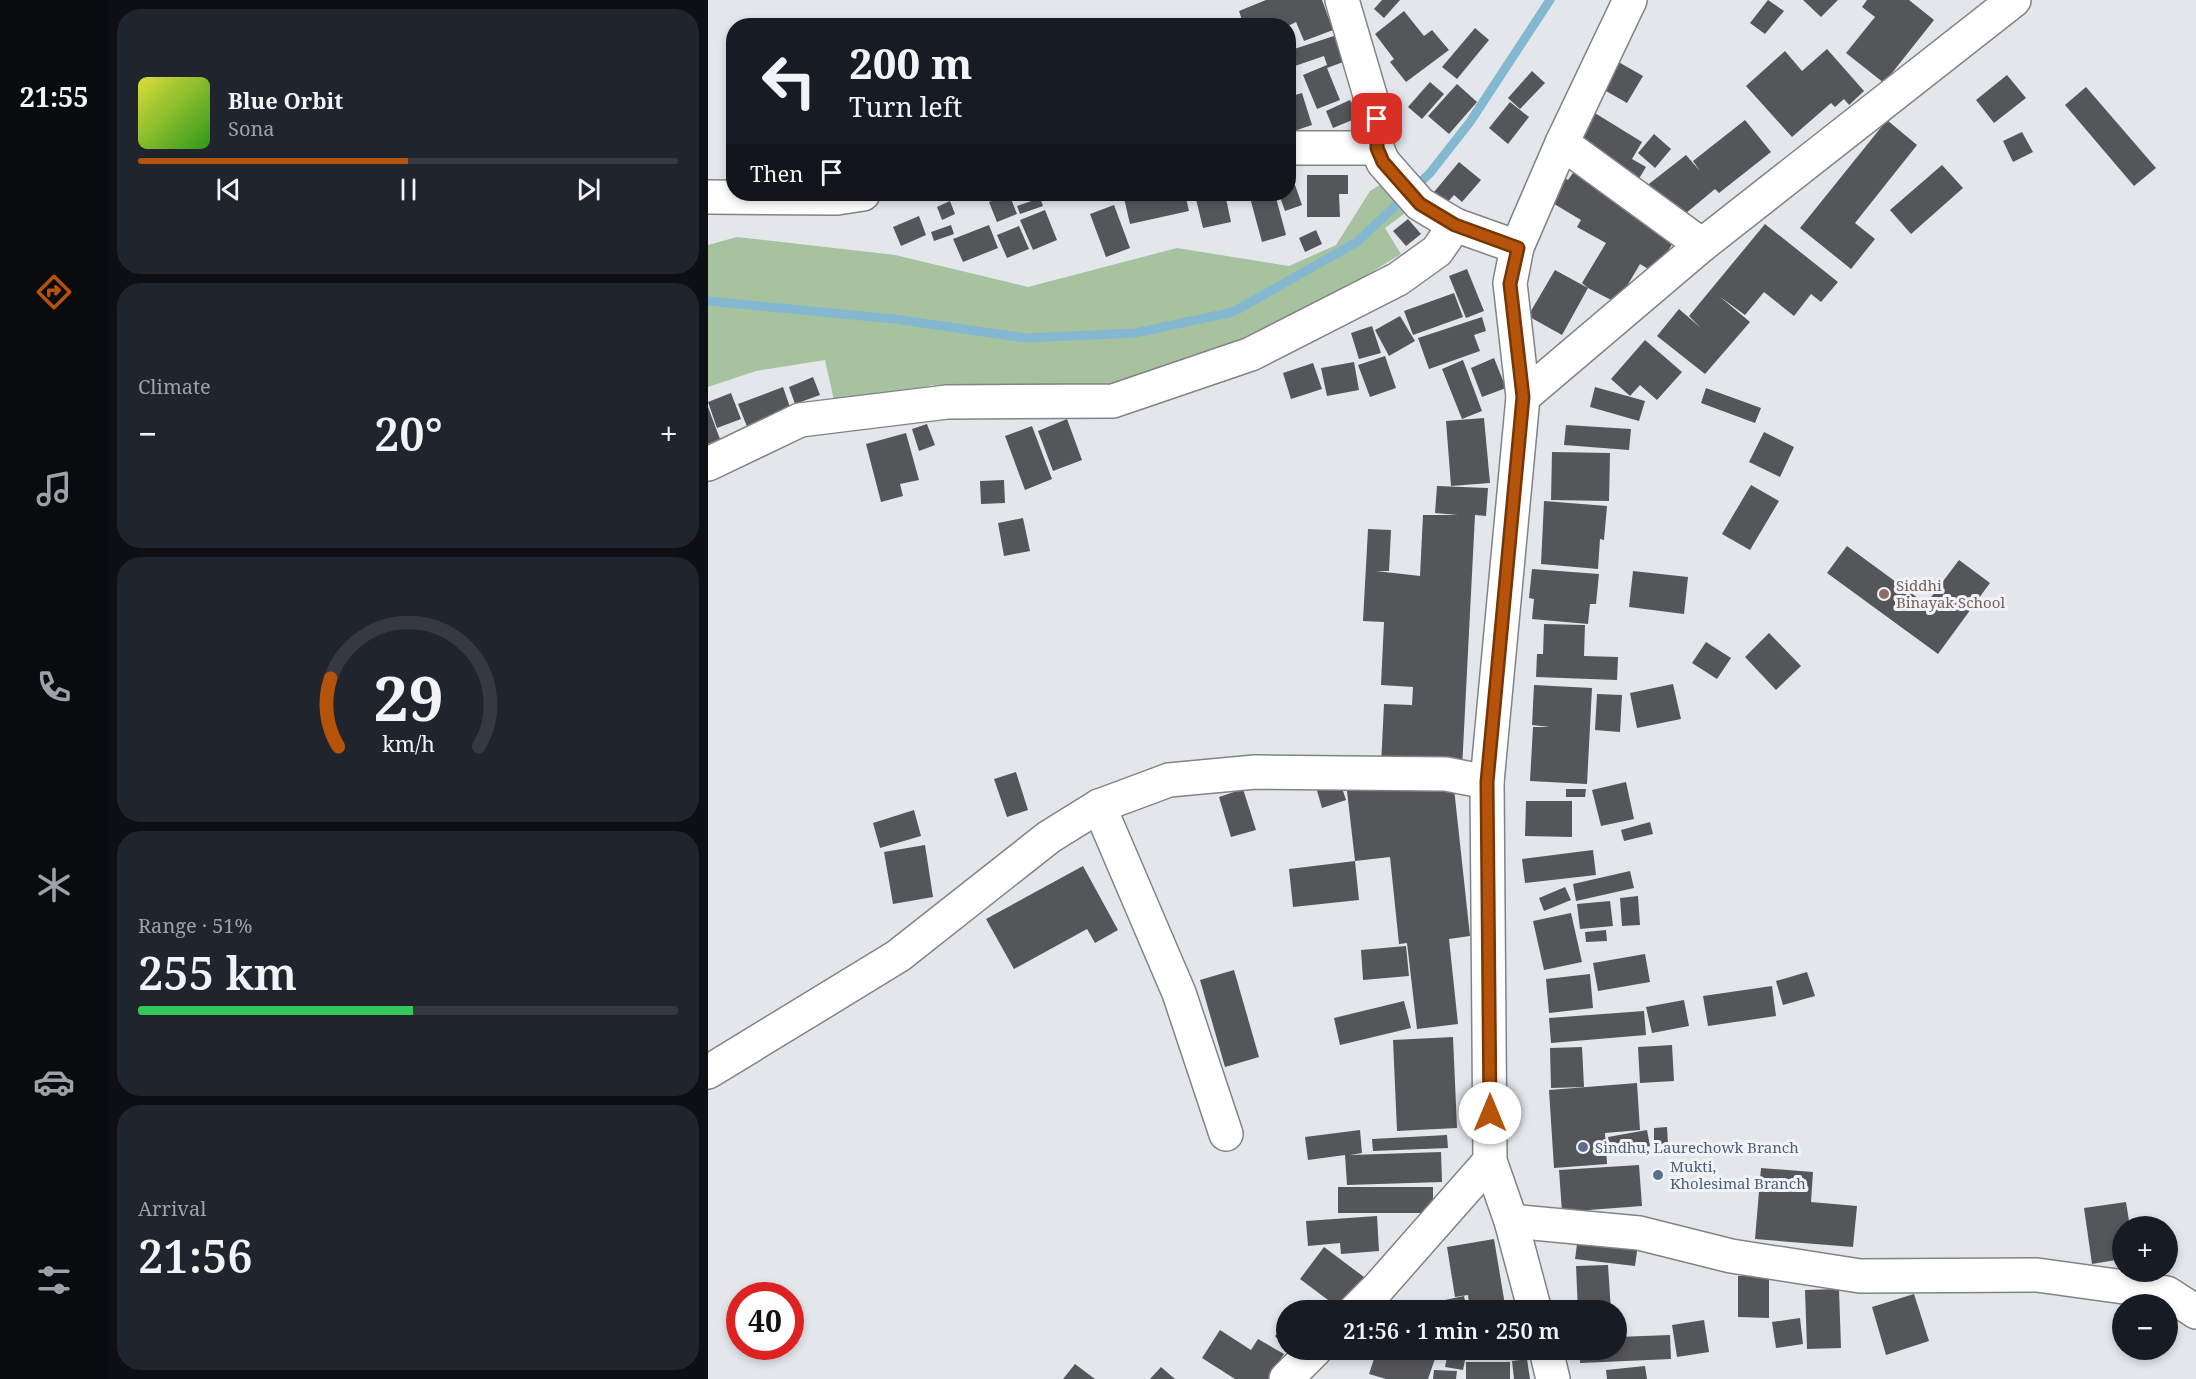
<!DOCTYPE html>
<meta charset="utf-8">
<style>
:root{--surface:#171b24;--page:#20242c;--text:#f1f3f6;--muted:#9ea1a6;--line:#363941;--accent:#b45309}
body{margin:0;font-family:"Noto Serif",serif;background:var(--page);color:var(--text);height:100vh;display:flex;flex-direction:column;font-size:22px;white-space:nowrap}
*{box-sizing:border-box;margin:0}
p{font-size:20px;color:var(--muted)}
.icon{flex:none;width:33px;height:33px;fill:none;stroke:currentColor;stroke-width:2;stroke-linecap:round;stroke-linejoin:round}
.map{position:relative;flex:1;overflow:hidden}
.panel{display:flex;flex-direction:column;gap:9px;padding:9px;background:#0d0f14;width:600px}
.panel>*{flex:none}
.banner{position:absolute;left:18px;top:18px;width:570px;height:183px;border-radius:24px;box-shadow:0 3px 9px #0003;background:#171b24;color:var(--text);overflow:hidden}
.tools{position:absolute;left:1404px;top:1216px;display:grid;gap:12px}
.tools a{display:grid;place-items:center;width:66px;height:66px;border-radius:50%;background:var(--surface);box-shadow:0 3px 9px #0003;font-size:30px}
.speed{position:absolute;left:18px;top:1282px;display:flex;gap:12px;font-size:30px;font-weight:700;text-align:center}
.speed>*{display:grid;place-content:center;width:78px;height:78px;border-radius:50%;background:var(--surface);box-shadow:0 3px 9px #0003;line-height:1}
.speed .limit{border:9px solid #d22;background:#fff;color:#111}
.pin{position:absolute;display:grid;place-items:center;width:51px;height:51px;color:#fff;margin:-26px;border-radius:12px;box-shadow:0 3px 9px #0006}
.me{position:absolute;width:66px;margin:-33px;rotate:0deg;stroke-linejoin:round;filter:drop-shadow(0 0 4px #0008)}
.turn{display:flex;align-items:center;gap:21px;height:126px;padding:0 24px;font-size:27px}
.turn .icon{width:78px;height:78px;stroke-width:2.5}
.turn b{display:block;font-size:42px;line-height:51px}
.then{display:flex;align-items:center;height:57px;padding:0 24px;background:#0003;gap:12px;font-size:22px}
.big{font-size:45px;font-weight:600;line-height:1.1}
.panel .card{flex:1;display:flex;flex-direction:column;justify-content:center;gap:9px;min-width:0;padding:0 21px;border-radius:24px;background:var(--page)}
.panel .dial{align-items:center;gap:0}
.dial svg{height:156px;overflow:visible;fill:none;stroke:var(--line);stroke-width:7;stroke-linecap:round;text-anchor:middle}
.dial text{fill:var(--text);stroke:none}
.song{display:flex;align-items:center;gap:18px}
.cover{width:72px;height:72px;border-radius:9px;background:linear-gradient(135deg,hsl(60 70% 55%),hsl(110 70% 35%))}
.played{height:6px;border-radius:3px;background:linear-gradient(90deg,var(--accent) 50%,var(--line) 50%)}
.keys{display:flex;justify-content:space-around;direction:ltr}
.heat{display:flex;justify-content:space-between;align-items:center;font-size:33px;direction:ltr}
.charge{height:9px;border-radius:4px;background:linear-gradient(90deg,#34c759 51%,var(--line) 0)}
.trip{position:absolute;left:568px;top:1300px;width:351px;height:60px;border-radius:30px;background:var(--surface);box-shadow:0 3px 9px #0003;font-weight:600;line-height:60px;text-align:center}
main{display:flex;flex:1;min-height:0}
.tabs{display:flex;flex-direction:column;width:108px;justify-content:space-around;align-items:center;background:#090b0e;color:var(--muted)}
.tabs .icon{width:42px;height:42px}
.tabs .selected{color:var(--accent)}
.tabs b{font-size:27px;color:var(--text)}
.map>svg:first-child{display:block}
.green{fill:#a7c29f}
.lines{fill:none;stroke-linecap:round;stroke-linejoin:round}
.stream{stroke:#83b8d0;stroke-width:9}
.building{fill:#55565a}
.minor-casing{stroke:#808387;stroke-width:36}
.minor{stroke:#fff;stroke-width:33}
.route-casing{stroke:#753606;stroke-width:15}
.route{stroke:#b45309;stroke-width:10}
.education-dot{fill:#8d6e63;stroke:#f0f4f8;stroke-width:2}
.service-dot{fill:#5c6f8a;stroke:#f0f4f8;stroke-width:2}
.labels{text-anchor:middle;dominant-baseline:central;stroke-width:6;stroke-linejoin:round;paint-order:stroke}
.education-label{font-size:15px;fill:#785e54;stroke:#f0f4f8;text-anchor:start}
.service-label{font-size:15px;fill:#4e5e75;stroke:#f0f4f8;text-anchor:start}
</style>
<main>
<nav class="tabs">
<b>21:55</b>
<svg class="icon selected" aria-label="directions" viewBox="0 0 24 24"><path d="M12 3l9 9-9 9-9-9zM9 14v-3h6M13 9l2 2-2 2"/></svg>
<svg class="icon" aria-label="music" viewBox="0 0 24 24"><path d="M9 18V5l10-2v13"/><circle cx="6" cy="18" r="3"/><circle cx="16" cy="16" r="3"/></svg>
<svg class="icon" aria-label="phone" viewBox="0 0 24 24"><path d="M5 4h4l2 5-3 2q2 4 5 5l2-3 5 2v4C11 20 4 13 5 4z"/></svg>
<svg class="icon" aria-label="climate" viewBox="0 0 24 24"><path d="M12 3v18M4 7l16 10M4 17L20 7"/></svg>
<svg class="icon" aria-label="car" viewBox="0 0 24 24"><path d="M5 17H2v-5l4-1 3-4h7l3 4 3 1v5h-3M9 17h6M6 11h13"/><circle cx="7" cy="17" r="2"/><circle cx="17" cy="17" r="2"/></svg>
<svg class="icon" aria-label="filters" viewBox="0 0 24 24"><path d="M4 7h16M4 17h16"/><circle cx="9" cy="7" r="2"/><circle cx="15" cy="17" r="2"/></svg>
</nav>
<section class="panel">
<div class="card">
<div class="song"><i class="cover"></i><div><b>Blue Orbit</b><p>Sona</p></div></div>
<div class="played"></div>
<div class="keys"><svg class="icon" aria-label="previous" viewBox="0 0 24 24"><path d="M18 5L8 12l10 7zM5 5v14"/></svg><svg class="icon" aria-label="pause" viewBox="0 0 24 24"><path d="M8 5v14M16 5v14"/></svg><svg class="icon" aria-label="next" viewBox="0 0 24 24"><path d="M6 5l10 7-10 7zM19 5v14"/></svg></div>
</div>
<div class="card"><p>Climate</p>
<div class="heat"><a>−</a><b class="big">20°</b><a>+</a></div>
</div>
<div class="card dial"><svg viewBox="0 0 100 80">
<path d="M14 69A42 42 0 1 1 86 69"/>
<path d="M14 69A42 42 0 0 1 10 34" stroke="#b45309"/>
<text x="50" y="56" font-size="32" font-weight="700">29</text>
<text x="50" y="72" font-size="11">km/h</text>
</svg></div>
<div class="card"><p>Range · 51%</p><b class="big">255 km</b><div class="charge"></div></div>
<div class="card"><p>Arrival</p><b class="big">21:56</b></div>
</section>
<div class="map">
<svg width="1488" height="1379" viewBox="0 0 1488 1379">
<rect width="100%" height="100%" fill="#e3e7eb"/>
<path class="green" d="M678 181 704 208 677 228 693 254 540 348 391 393 224 385 127 405 117 360 48 371 0 387V245L29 237 187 255 320 287 469 248 581 266 628 245 662 191Z"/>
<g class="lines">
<path class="stream" d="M0 301 186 319 318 338 427 333 525 312 649 242 722 173 762 122 842 0"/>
</g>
<g class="building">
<path d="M558 0H614L625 30 596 41 588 22 580 26H536L531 11Z"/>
<path d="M674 0H692L676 18 666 9Z"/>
<path d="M1060 0 1076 11 1057 34 1042 23Z"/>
<path d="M1095 0H1130L1113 17Z"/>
<path d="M1159 0H1201L1226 20 1176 83 1138 53 1167 17 1154 7Z"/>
<path d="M696 11 716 36 724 30 741 50 698 82 682 62 686 59 667 34Z"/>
<path d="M767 28 781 40 749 79 734 67Z"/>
<path d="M629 35 638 61 619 68 632 100 609 109 595 75 619 65 616 56 584 67 580 51Z"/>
<path d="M1119 49 1156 91 1141 105 1136 99 1127 107 1123 103 1084 137 1038 86 1077 51 1094 71Z"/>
<path d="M907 60 935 76 919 103 891 87Z"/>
<path d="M824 71 837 83 812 109 800 98Z"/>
<path d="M1299 75 1318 98 1286 123 1268 100Z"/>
<path d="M722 82 736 94 714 119 700 107Z"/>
<path d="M749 84 769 102 741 134 720 116Z"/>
<path d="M1378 87 1448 168 1426 186 1357 105Z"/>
<path d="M594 93 604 125 580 133V97Z"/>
<path d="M642 100 649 118 625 128 618 111Z"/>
<path d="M802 102 821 117 800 144 781 128Z"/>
<path d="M882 110 934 142 924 159 938 167 929 182 862 142Z"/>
<path d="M1037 120 1063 152 1011 193 1007 189 966 223 937 187 978 155 992 171 985 161Z"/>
<path d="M1179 120 1209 145 1147 223 1167 239 1143 269 1092 228Z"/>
<path d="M1314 132 1325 152 1305 162 1295 141Z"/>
<path d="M946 134 963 149 947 168 930 153Z"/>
<path d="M751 162 773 180 754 202 746 195 739 203 726 192Z"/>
<path d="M1234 165 1255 188 1203 234 1182 210Z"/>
<path d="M865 173 972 231 947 273 932 264 909 303 880 288 874 283 898 243 869 227 873 220 838 199 852 175 860 180Z"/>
<path d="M599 175H640V194H631L632 217H599Z"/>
<path d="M587 185 594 205 577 211 571 194H580V187Z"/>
<path d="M301 194 309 214 289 222 281 202Z"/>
<path d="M435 194H477L481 211 422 224 416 198Z"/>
<path d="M495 194H517L523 222 495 228 487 195Z"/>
<path d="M541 194H567L578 235 554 242Z"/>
<path d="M332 198 335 206 312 214 309 206Z"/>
<path d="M242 201 247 214 234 220 229 207Z"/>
<path d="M406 205 422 248 398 257 382 214Z"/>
<path d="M337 210 349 240 325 250 312 220Z"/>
<path d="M211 216 218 235 193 246 185 227Z"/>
<path d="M700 219 713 234 698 246 685 231Z"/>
<path d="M1057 224 1130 282 1113 302 1103 294 1086 316 1056 292 1037 315 1011 296 1042 322 997 374 949 336 971 309 993 328 981 316Z"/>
<path d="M243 225 246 234 226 241 223 232Z"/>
<path d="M281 225 290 248 255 262 245 239Z"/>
<path d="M311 226 321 249 299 258 289 235Z"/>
<path d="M608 230 614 244 597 252 591 238Z"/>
<path d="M759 269 776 311 758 318 741 276Z"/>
<path d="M847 270 880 288 854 335 820 316Z"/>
<path d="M746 293 755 317 705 335 696 311Z"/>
<path d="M692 316 707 341 681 356 667 330Z"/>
<path d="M774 317 778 331 766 335 772 351 721 369 710 338Z"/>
<path d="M664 326 673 353 651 359 643 333Z"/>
<path d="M937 340 974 372 949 400 932 385 922 396 903 379Z"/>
<path d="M677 356 688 388 662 397 650 365Z"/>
<path d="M786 358 798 388 774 397 763 368Z"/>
<path d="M755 360 774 411 754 419 734 369Z"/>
<path d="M646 362 651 390 619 396 613 368Z"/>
<path d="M605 363 614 389 583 399 575 373Z"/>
<path d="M105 377 112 395 87 404 81 387Z"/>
<path d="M75 387 84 413 40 429 30 404Z"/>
<path d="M887 387 937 401 931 421 882 407Z"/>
<path d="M998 388 1053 408 1047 423 993 403Z"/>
<path d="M23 393 33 419 9 428 0 402Z"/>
<path d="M0 407 12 439 0 444Z"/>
<path d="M776 418 782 483 743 486 738 421Z"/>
<path d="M359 419 374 460 345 471 330 431Z"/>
<path d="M219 424 227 445 211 451 204 429Z"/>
<path d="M858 425 923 429 921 450 856 445Z"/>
<path d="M324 426 344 479 317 490 297 436Z"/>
<path d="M1056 432 1086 447 1072 477 1041 462Z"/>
<path d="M198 433 211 480 192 484 195 496 173 502 158 444Z"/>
<path d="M844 452 902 453 901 501 843 500Z"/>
<path d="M296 480 297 503 273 504 272 481Z"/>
<path d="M1043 485 1071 501 1042 550 1014 534Z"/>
<path d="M729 486 780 488 778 516 767 515 754 769 673 765 676 704 704 705 705 687 673 685 676 622 655 621 660 529 683 530 681 571H668L712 576 715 515H750L727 513Z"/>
<path d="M836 501 899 506 896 540 892 539 890 569 833 564Z"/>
<path d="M315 518 322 551 296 556 290 523Z"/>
<path d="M1139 546 1218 604 1251 560 1282 583 1230 654 1119 573Z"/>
<path d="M824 569 891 574 888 604H882L880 624 824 619 826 599 821 598Z"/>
<path d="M925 571 980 577 976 614 921 607Z"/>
<path d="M836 624 877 625 876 656 910 657 909 680 828 677 829 654H835Z"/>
<path d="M1061 633 1093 666 1068 690 1037 657Z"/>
<path d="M998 642 1023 658 1009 679 984 663Z"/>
<path d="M965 684 973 719 929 728 922 693Z"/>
<path d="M826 685 884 688 879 784 822 781 825 727H842L824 725Z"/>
<path d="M889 694 914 695 912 732 887 730Z"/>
<path d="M308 772 320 810 299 817 286 779Z"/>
<path d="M631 779 638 800 614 808 608 787Z"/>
<path d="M745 779 762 936 741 939 750 1024 709 1029 699 943 691 944 682 857 647 861 639 791Z"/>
<path d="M918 782 926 819 893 826 884 790Z"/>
<path d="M535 789 548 830 523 837 511 797Z"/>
<path d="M858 789H878L877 797H858Z"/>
<path d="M818 801H864V837L817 836Z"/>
<path d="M206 810 213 836 172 848 165 823Z"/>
<path d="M942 822 945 834 916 841 913 830Z"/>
<path d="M217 845 225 897 185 904 176 852Z"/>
<path d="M885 850 888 875 817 883 814 859Z"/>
<path d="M647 861 651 900 585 907 581 869Z"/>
<path d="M375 866 410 930 387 943 379 929 306 969 278 919Z"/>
<path d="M922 871 926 888 868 901 865 884Z"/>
<path d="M857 887 863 900 836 911 831 898Z"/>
<path d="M930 896 932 925 914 926 912 898Z"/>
<path d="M902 901 905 926 872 929 869 904Z"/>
<path d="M863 913 874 962 836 970 825 921Z"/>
<path d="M898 930 899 941 878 942 877 932Z"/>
<path d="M698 946 701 976 655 980 653 950Z"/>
<path d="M937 954 942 982 890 991 885 963Z"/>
<path d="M526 970 551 1057 517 1067 492 980Z"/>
<path d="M1099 972 1107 996 1075 1005 1068 981Z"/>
<path d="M882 974 885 1008 841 1013 838 979Z"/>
<path d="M1064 986 1068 1016 1000 1026 995 996Z"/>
<path d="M976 1000 981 1026 944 1033 938 1007Z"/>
<path d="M696 1001 703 1028 632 1045 626 1018Z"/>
<path d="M936 1011 938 1035 843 1043 841 1018Z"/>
<path d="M745 1037 749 1128 689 1131 685 1040Z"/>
<path d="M964 1045 966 1081 932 1083 930 1047Z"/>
<path d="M874 1047 876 1087 843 1088 842 1048Z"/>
<path d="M929 1083 932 1130 897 1133 899 1164 846 1168 841 1090Z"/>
<path d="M959 1127 960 1144H946V1128Z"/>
<path d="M652 1130 654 1153 642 1155 733 1152 734 1182 639 1185 637 1155 600 1160 597 1137Z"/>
<path d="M939 1130 942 1146 903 1154 900 1137Z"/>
<path d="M739 1135 740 1148 665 1151 664 1139Z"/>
<path d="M931 1165 934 1206 854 1212 851 1170Z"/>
<path d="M1053 1168 1105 1172 1103 1202 1149 1206 1145 1247 1047 1239Z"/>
<rect x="630" y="1187" width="95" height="26"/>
<path d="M1418 1202 1422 1227H1414V1259L1384 1264 1376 1208Z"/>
<path d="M669 1216 671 1251 633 1254 632 1243 600 1246 598 1221Z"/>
<path d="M870 1237 930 1244 927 1266 867 1259Z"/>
<path d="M786 1239 798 1311H762L760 1295 747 1297 739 1247Z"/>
<path d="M616 1247 656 1277 632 1309 592 1279Z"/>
<path d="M900 1265 903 1311H870L868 1266Z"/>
<path d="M1030 1276H1061V1318L1030 1317Z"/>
<path d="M1131 1289 1133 1348 1099 1349 1097 1290Z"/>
<path d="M1206 1294 1221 1341 1178 1355 1164 1307Z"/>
<path d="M756 1296 759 1311H714L713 1305Z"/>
<path d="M1092 1318 1095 1344 1068 1348 1064 1322Z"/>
<path d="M996 1320 1001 1352 969 1357 964 1325Z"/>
<path d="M579 1324V1345L577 1347 567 1336Z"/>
<path d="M512 1330 543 1350 550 1339 576 1354 560 1379H527L494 1358Z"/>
<path d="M962 1335 963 1359 872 1363V1350H909V1337Z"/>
<path d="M669 1350H730L720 1379H678L661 1374Z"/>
<path d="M768 1350H793V1351L769 1355Z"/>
<path d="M740 1352 758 1355 755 1370 737 1367Z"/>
<path d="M819 1359 822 1379H806L804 1361Z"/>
<rect x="758" y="1362" width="44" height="17"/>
<path d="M367 1364 387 1379H355Z"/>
<path d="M937 1366 939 1379H899L898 1370Z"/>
<path d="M453 1367 467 1379H442Z"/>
<path d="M726 1370 749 1371 748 1379H725Z"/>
</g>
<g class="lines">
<g class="minor-casing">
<g id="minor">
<path d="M634 0 669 119V148L675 162 712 204 747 225 809 247"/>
<path d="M854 143 994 245"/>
<path d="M580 148H669"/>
<path d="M0 197 129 198 155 194"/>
<path d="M815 397 994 245 1306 0"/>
<path d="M0 464 92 420 239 402 405 401 543 354 690 279 729 251 747 225"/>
<path d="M391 806 471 993 518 1134"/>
<path d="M0 1072 190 956 341 837 391 806 461 780 547 772 738 774 779 782"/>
<path d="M803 1221 931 1233 1023 1256 1152 1276 1329 1275 1459 1293 1488 1312"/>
<path d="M647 1311 671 1287 782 1161"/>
<path d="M827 1311 803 1221 782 1161 779 782 815 397 802 283 809 247 854 143 922 0"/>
<path d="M838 1350 845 1379"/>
<path d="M578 1379 607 1350"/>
</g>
</g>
<use href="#minor" class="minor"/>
</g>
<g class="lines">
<g class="route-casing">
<path id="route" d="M669 119V148L675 162 712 204 747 225 810 248 802 284 815 397 779 782 782 1113"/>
</g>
<use href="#route" class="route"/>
</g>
<circle class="education-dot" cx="1176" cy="594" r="6"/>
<g class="service-dot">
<circle cx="875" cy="1147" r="6"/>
<circle cx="950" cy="1175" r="6"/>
</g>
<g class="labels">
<g class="education-label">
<text x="1188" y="585">Siddhi<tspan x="1188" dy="17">Binayak School</tspan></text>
</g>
<g class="service-label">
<text x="887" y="1147">Sindhu, Laurechowk Branch</text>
<text x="962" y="1166">Mukti,<tspan x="962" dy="17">Kholesimal Branch</tspan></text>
</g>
</g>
</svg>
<div class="tools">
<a>+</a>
<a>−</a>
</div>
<div class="speed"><div class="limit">40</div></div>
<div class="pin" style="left:669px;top:119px;background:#d93025"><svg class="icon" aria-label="arrive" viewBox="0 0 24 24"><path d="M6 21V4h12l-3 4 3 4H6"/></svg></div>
<svg class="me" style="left:782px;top:1113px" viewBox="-20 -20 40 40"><circle r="19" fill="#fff"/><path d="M0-13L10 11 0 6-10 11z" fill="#b45309"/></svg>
<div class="trip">21:56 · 1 min · 250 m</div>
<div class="banner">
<div class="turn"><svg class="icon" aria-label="left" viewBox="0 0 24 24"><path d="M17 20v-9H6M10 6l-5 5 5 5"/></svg><div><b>200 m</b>Turn left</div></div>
<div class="then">Then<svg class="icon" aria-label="arrive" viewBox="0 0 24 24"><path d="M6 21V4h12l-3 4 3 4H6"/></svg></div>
</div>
</div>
</main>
